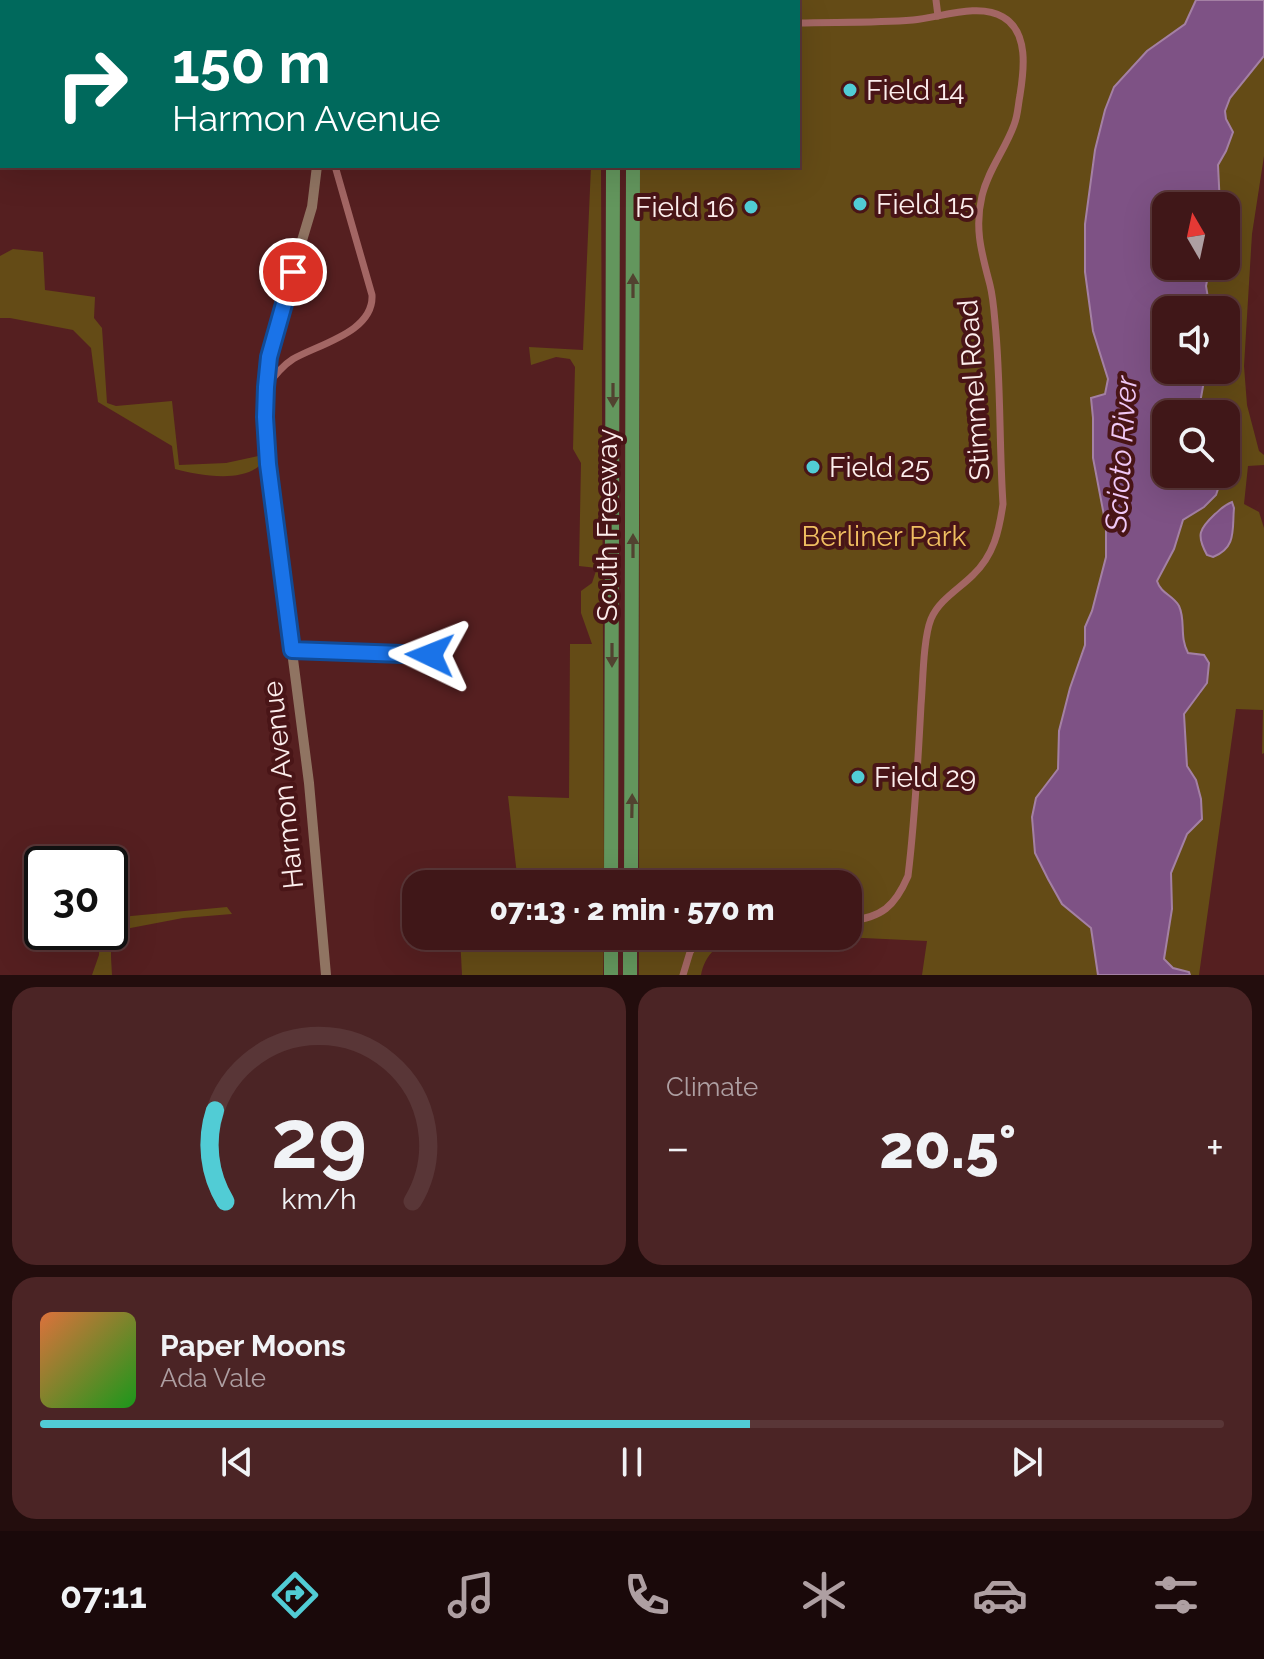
<!DOCTYPE html>
<meta charset="utf-8">
<style>
:root{--surface:#401718;--page:#4b2425;--text:#f1f3f6;--muted:#ae9fa2;--line:#593637;--accent:#51ccd5}
body{margin:0;font-family:Raleway,sans-serif;background:var(--page);color:var(--text);height:100vh;display:flex;flex-direction:column;font-size:30px;white-space:nowrap}
*{box-sizing:border-box;margin:0}
p{font-size:26px;color:var(--muted)}
.icon{flex:none;width:44px;height:44px;fill:none;stroke:currentColor;stroke-width:2;stroke-linecap:round;stroke-linejoin:round}
.map{position:relative;height:975px;overflow:hidden}
.details{display:flex;flex-direction:column;gap:12px;padding:12px;background:#230d0d;flex:1}
.details>*{flex:none}
.guide{position:absolute;left:0px;top:0px;width:800px;height:168px;box-shadow:0 8px 32px #0002,0 0 0 2px var(--line);background:#00695c;color:#fff;overflow:hidden}
.needle{width:52px;rotate:351deg}
.tools{position:absolute;left:1152px;top:192px;display:grid;gap:16px}
.tools a{display:grid;place-items:center;width:88px;height:88px;border-radius:16px;background:var(--surface);box-shadow:0 8px 32px #0002,0 0 0 2px var(--line);font-size:40px}
.speed{position:absolute;left:24px;top:846px;display:flex;gap:16px;font-size:40px;font-weight:700;text-align:center}
.speed>*{display:grid;place-content:center;width:104px;height:104px;border-radius:50%;background:var(--surface);box-shadow:0 8px 32px #0002,0 0 0 2px var(--line);line-height:1}
.speed .limit{border:4px solid #111;border-radius:12px;background:#fff;color:#111}
.pin{position:absolute;display:grid;place-items:center;width:68px;height:68px;color:#fff;margin:-34px;border:4px solid #fff;border-radius:50%;box-shadow:0 2px 8px #0007}
.me{position:absolute;width:88px;margin:-44px;rotate:272deg;stroke-linejoin:round;filter:drop-shadow(0 0 6px #0008)}
.turn{display:flex;align-items:center;gap:28px;height:168px;padding:0 40px;font-size:36px}
.turn .icon{width:104px;height:104px;stroke-width:2.5}
.turn b{display:block;font-size:56px;line-height:68px}
.big{font-size:60px;font-weight:800;line-height:1.1}
.details .tile{flex:1;display:flex;flex-direction:column;justify-content:center;gap:12px;min-width:0;padding:0 28px;border-radius:24px;background:var(--page)}
.details .dial{align-items:center;gap:0}
.dial svg{height:208px;overflow:visible;fill:none;stroke:var(--line);stroke-width:7;stroke-linecap:round;text-anchor:middle}
.dial text{fill:var(--text);stroke:none}
.song{display:flex;align-items:center;gap:24px}
.cover{width:96px;height:96px;border-radius:12px;background:linear-gradient(135deg,hsl(20 70% 55%),hsl(120 70% 35%))}
.played{height:8px;border-radius:4px;background:linear-gradient(90deg,var(--accent) 60%,var(--line) 60%)}
.keys{display:flex;justify-content:space-around;direction:ltr}
.heat{display:flex;justify-content:space-between;align-items:center;font-size:44px;direction:ltr}
.details .tiles{flex:1;display:grid;gap:12px;grid-template-columns:1fr 1fr}
.tile:last-child{grid-column:span 2}
.trip{position:absolute;left:402px;top:870px;width:460px;height:80px;border-radius:24px;background:var(--surface);box-shadow:0 8px 32px #0002,0 0 0 2px var(--line);font-weight:800;line-height:80px;text-align:center}
.menu{display:flex;height:128px;justify-content:space-around;align-items:center;background:#1a090a;color:var(--muted)}
.menu .icon{width:56px;height:56px}
.menu .current{color:var(--accent)}
.menu b{font-size:36px;color:var(--text)}
.map>svg:first-child{display:block}
.green{fill:#644b16;fill-rule:evenodd}
.water{fill:#7e5285;stroke:#a480a4;stroke-width:2}
.lines{fill:none;stroke-linecap:round;stroke-linejoin:round}
.street{stroke:#a36664;stroke-width:7}
.secondary{stroke:#907462;stroke-width:10}
.highway{stroke:#63965d;stroke-width:14}
.oneway{fill:#524230}
.route-casing{stroke:#114b97;stroke-width:20}
.route{stroke:#1a73e8;stroke-width:14}
.poi-dot{fill:#51ccd5;stroke:#491517;stroke-width:3}
.labels{text-anchor:middle;dominant-baseline:central;stroke-width:8;stroke-linejoin:round;paint-order:stroke}
.poi-label{font-size:28px;fill:#fcedec;stroke:#491517;text-anchor:start}
.street-label{font-size:28px;fill:#fcedec;stroke:#491517}
.park-label{font-size:28px;fill:#f0bf61;stroke:#491517}
.water-label{font-size:30px;font-style:italic;fill:#f0c8f6;stroke:#491517}
</style>
<div class="map">
<svg width="1264" height="975" viewBox="0 0 1264 975">
<rect width="100%" height="100%" fill="#551f20"/>
<g class="green">
<path d="M381 0H518V2H382Z"/>
<path d="M642 0H1196L1185 24 1147 51 1114 87 1105 110 1095 150 1085 272 1093 331 1108 379 1105 394 1091 398 1093 418V458L1106 526V557L1092 611 1085 627V645L1070 688 1059 731 1058 769 1036 798 1035 853 1062 904 1091 928 1098 975H922L927 941 821 936H848V884H639L640 166H798V2H642Z"/>
<path d="M1264 56V156L1252 234 1244 366 1247 405 1259 451 1264 455V465L1248 466 1244 504 1259 512 1264 528V753L1262 754 1263 710 1236 709 1199 975H1190L1189 972 1173 968 1164 959 1172 909 1171 873 1187 834 1202 819 1201 799 1196 780 1187 766 1184 714 1201 693 1204 655 1188 654C1179 636 1185 628 1181 613 1177 601 1161 595 1157 581L1174 549 1183 520 1204 507 1216 495 1223 474H1226V414H1205L1200 403 1206 370H1226V310H1210L1206 286 1210 266H1226V206H1220L1218 165 1226 151 1225 111 1230 98ZM1226 504 1207 555C1192 528 1207 521 1226 504Z"/>
<path d="M591 166H601L604 884H518L508 796 569 798 570 644H592L581 613V591L592 583 597 568 579 566 581 463 573 449 575 367 570 359 556 357 531 365 529 347 583 350Z"/>
<path d="M13 249 43 252 45 290 95 297 94 318 102 328 107 403 116 406 172 401 179 465 226 463 258 456 259 466C240 483 197 475 175 469L172 446 98 402 91 348 73 330 10 318H0V256Z"/>
<path d="M227 907 232 914 183 918 120 930C107 939 112 960 112 975H92L99 955 100 932H110V918Z"/>
<path d="M460 936H604L603 975H462Z"/>
<path d="M639 936H697L688 948 681 975H639Z"/>
<path d="M705 936H737C719 943 705 954 701 975H685L691 955Z"/>
</g>
<g class="water">
<path d="M1196 0H1264V56L1230 98 1225 111 1226 119 1233 132 1226 151 1218 165 1220 206H1166V266H1210L1206 286 1210 310H1166V370H1206L1200 403 1205 414H1166V474H1223L1216 495 1204 507 1183 520 1174 549 1157 581C1161 594 1173 595 1179 606 1186 621 1179 636 1188 653L1204 655 1209 663 1207 683 1184 714 1187 766 1196 780 1201 799 1202 819 1187 834 1171 873 1172 909 1164 959 1173 968 1189 972 1190 975H1098L1091 928 1062 904 1048 879 1035 853 1032 817 1036 798 1058 769 1059 731 1070 688 1085 645V627L1092 611 1106 557V526L1093 458V418L1091 398 1105 394 1108 379 1093 331 1085 272V224L1095 150 1105 110 1114 87 1147 51 1185 24Z"/>
<path d="M1232 502 1234 508C1232 529 1237 548 1213 557L1207 555C1196 535 1199 529 1215 514 1221 509 1224 505 1232 502Z"/>
</g>
<g class="lines">
<g class="street">
<path d="M31 0V2"/>
<path d="M364 0 365 2"/>
<path d="M936 0 938 16"/>
<path d="M798 23C836 22 875 23 913 20 939 18 979 2 1003 17 1029 32 1024 70 1020 95 1018 105 1018 115 1014 125 1005 150 988 170 982 196 974 229 982 254 990 285 993 297 994 310 995 322 1001 382 999 443 1003 504 999 531 994 555 973 575 959 589 939 600 931 619 923 639 923 683 921 705 918 762 915 819 908 876 895 906 882 918 848 921"/>
<path d="M0 47H2"/>
<path d="M266 387C274 376 282 366 293 359 319 344 374 332 372 295L335 166"/>
<path d="M292 650 430 655"/>
<path d="M683 975 690 952 701 936"/>
</g>
<g class="secondary">
<path d="M289 0 290 2"/>
<path d="M317 166 312 207 281 311 269 357 266 387 265 417 270 481 309 783 326 975"/>
</g>
<g class="highway">
<path d="M614 0V2"/>
<path d="M636 2V0"/>
<path d="M611 884 613 166"/>
<path d="M631 884 633 166"/>
<path d="M611 975V936"/>
<path d="M630 975V936"/>
</g>
</g>
<defs><path id="oneway-solid" d="M-6-.8H1V-3.2L6.5 0L1 3.2V.8H-6Z" transform="scale(2)"/></defs>
<g class="oneway">
<use href="#oneway-solid" transform="translate(633 286) rotate(-90)"/>
<use href="#oneway-solid" transform="translate(613 395) rotate(90)"/>
<use href="#oneway-solid" transform="translate(633 546) rotate(-90)"/>
<use href="#oneway-solid" transform="translate(612 655) rotate(90)"/>
<use href="#oneway-solid" transform="translate(632 806) rotate(-89)"/>
</g>
<g class="lines">
<g class="route-casing">
<path id="route" d="M293 272 269 357 266 387 265 417 268 464 292 650 430 655"/>
</g>
<use href="#route" class="route"/>
</g>
<g class="poi-dot">
<circle cx="850" cy="90" r="8"/>
<circle cx="860" cy="204" r="8"/>
<circle cx="751" cy="207" r="8"/>
<circle cx="813" cy="467" r="8"/>
<circle cx="858" cy="777" r="8"/>
</g>
<g class="labels">
<g class="poi-label">
<text x="866" y="90">Field 14</text>
<text x="876" y="204">Field 15</text>
<text x="735" y="207" text-anchor="end">Field 16</text>
<text x="829" y="467">Field 25</text>
<text x="874" y="777">Field 29</text>
</g>
<g class="street-label">
<text transform="translate(974 390) rotate(-94)">Stimmel Road</text>
<text transform="translate(607 525) rotate(-90)">South Freeway</text>
<text transform="translate(283 785) rotate(-96)">Harmon Avenue</text>
</g>
<g class="park-label">
<text x="884" y="536">Berliner Park</text>
</g>
<g class="water-label">
<text transform="translate(1121 454) rotate(-86)">Scioto River</text>
</g>
</g>
</svg>
<div class="tools">
<a><svg class="needle" viewBox="-14 -14 28 28"><path d="M0-13l5 13h-10z" fill="#e53935"/><path d="M0 13l5-13h-10z" fill="#ae9fa2"/></svg></a>
<a><svg class="icon" aria-label="sound" viewBox="0 0 24 24"><path d="M4 9h4l5-4v14l-5-4H4zM17 9q2 3 0 6"/></svg></a>
<a><svg class="icon" aria-label="search" viewBox="0 0 24 24"><circle cx="10" cy="10" r="6"/><path d="M15 15l6 6"/></svg></a>
</div>
<div class="speed"><div class="limit">30</div></div>
<div class="pin" style="left:293px;top:272px;background:#d93025"><svg class="icon" aria-label="arrive" viewBox="0 0 24 24"><path d="M6 21V4h12l-3 4 3 4H6"/></svg></div>
<svg class="me" style="left:430px;top:655px" viewBox="-20 -20 40 40"><path d="M0-17L14 15 0 8-14 15z" fill="#1a73e8" stroke="#fff" stroke-width="4"/></svg>
<div class="trip">07:13 · 2 min · 570 m</div>
<div class="guide">
<div class="turn"><svg class="icon" aria-label="right" viewBox="0 0 24 24"><path d="M7 20v-9h11M14 6l5 5-5 5"/></svg><div><b>150 m</b>Harmon Avenue</div></div>
</div>
</div>
<section class="details">
<div class="tiles">
<div class="tile dial"><svg viewBox="0 0 100 80">
<path d="M14 69A42 42 0 1 1 86 69"/>
<path d="M14 69A42 42 0 0 1 10 34" stroke="#51ccd5"/>
<text x="50" y="56" font-size="32" font-weight="700">29</text>
<text x="50" y="72" font-size="11">km/h</text>
</svg></div>
<div class="tile"><p>Climate</p>
<div class="heat"><a>−</a><b class="big">20.5°</b><a>+</a></div>
</div>
<div class="tile">
<div class="song"><i class="cover"></i><div><b>Paper Moons</b><p>Ada Vale</p></div></div>
<div class="played"></div>
<div class="keys"><svg class="icon" aria-label="previous" viewBox="0 0 24 24"><path d="M18 5L8 12l10 7zM5 5v14"/></svg><svg class="icon" aria-label="pause" viewBox="0 0 24 24"><path d="M8 5v14M16 5v14"/></svg><svg class="icon" aria-label="next" viewBox="0 0 24 24"><path d="M6 5l10 7-10 7zM19 5v14"/></svg></div>
</div>
</div>
</section>
<nav class="menu">
<b>07:11</b>
<svg class="icon current" aria-label="directions" viewBox="0 0 24 24"><path d="M12 3l9 9-9 9-9-9zM9 14v-3h6M13 9l2 2-2 2"/></svg>
<svg class="icon" aria-label="music" viewBox="0 0 24 24"><path d="M9 18V5l10-2v13"/><circle cx="6" cy="18" r="3"/><circle cx="16" cy="16" r="3"/></svg>
<svg class="icon" aria-label="phone" viewBox="0 0 24 24"><path d="M5 4h4l2 5-3 2q2 4 5 5l2-3 5 2v4C11 20 4 13 5 4z"/></svg>
<svg class="icon" aria-label="climate" viewBox="0 0 24 24"><path d="M12 3v18M4 7l16 10M4 17L20 7"/></svg>
<svg class="icon" aria-label="car" viewBox="0 0 24 24"><path d="M5 17H2v-5l4-1 3-4h7l3 4 3 1v5h-3M9 17h6M6 11h13"/><circle cx="7" cy="17" r="2"/><circle cx="17" cy="17" r="2"/></svg>
<svg class="icon" aria-label="filters" viewBox="0 0 24 24"><path d="M4 7h16M4 17h16"/><circle cx="9" cy="7" r="2"/><circle cx="15" cy="17" r="2"/></svg>
</nav>
